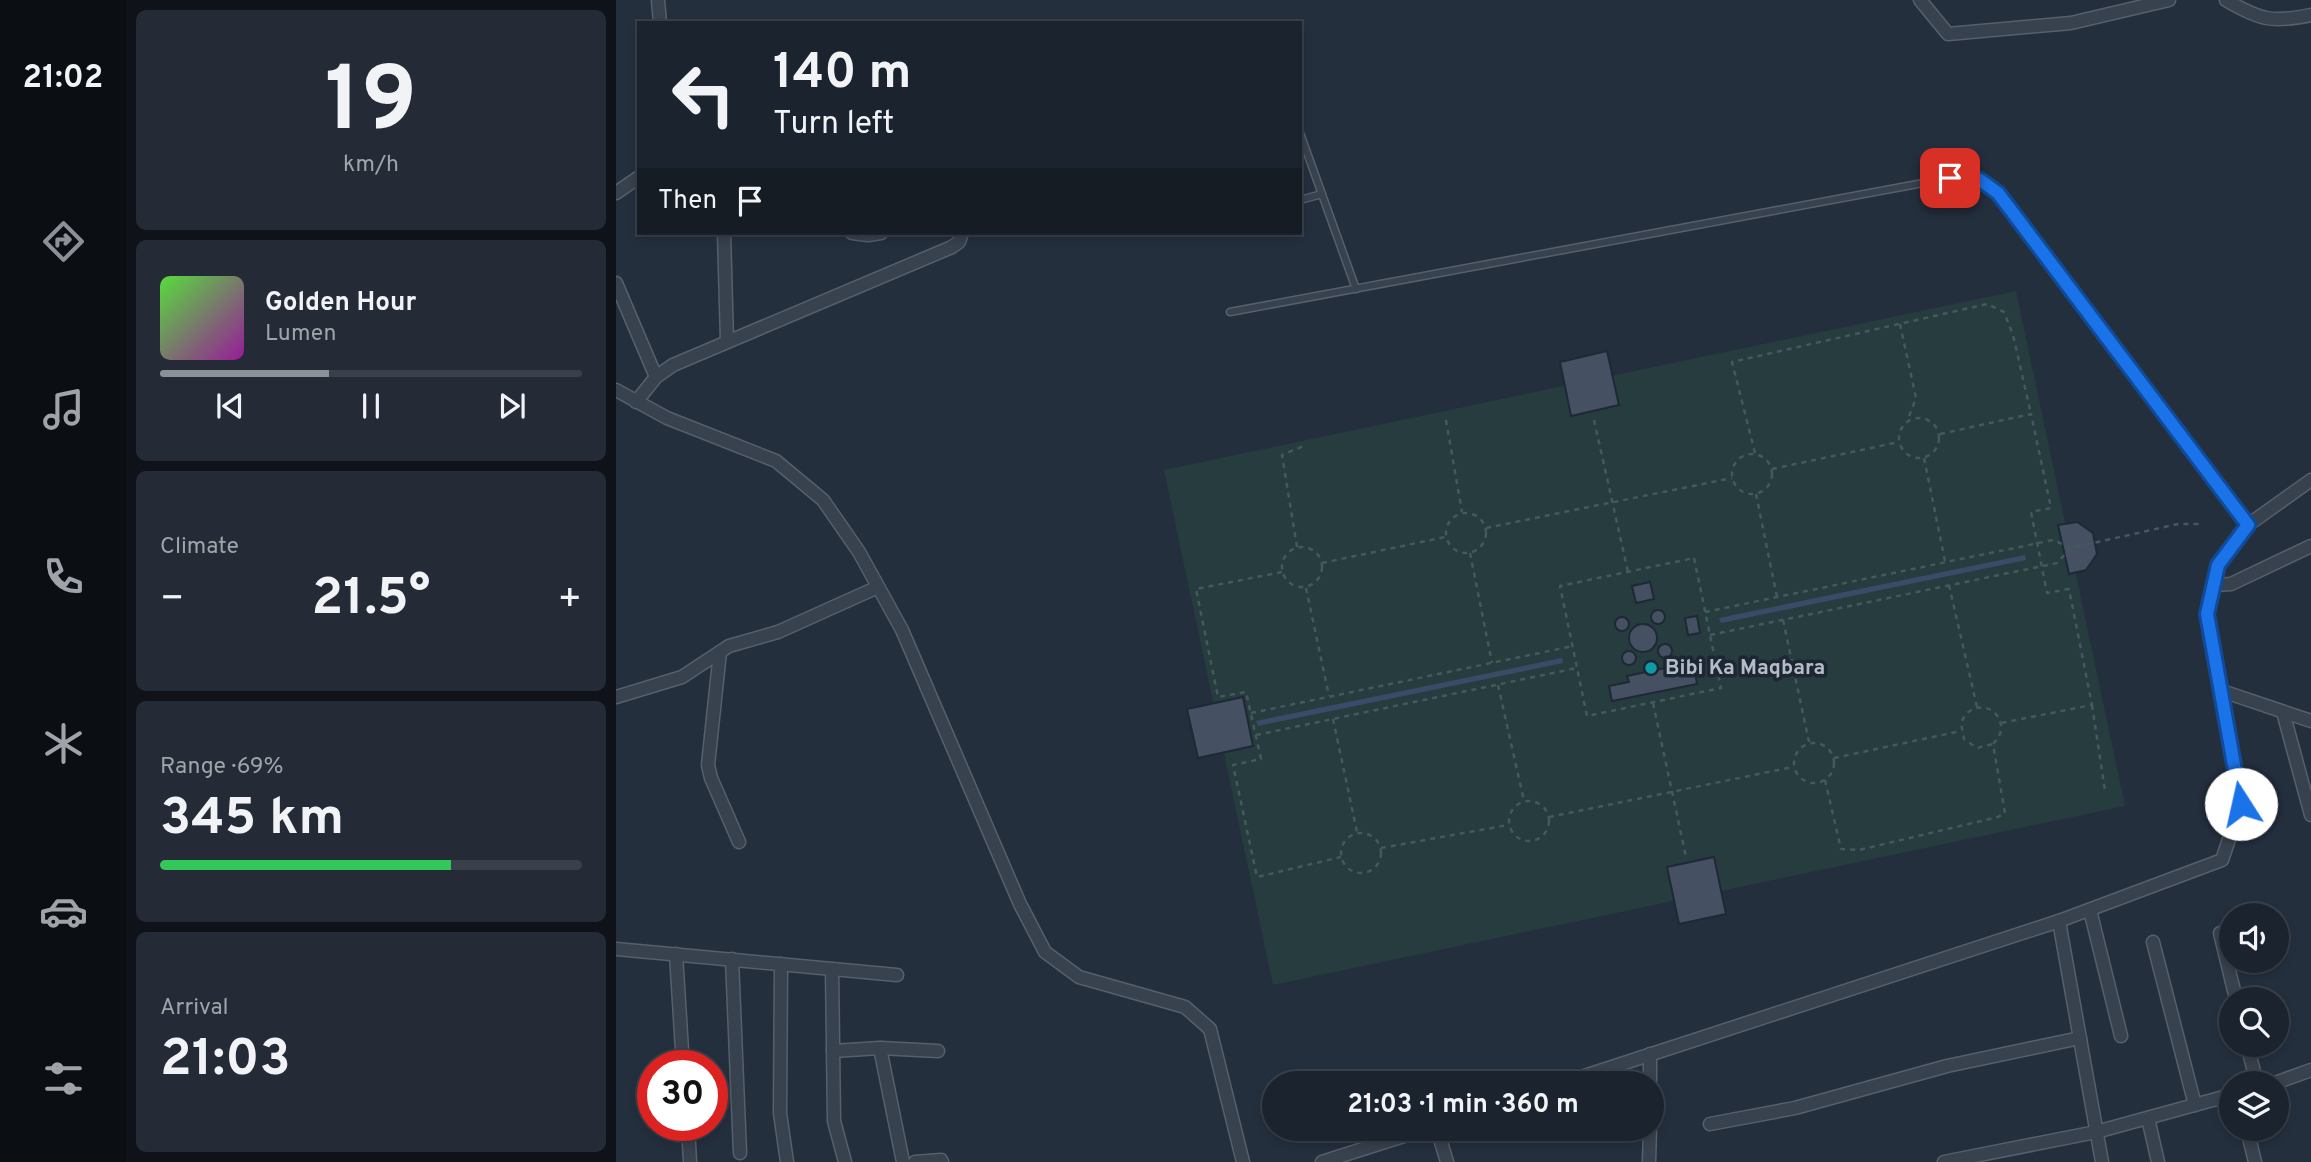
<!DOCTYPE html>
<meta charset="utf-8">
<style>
:root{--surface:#1b232e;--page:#242b36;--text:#f1f3f6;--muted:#a0a4aa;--line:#39404a;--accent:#8c9099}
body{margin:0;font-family:Overpass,sans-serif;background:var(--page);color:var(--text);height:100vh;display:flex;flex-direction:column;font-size:26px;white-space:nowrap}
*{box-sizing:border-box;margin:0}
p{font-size:23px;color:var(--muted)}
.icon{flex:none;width:38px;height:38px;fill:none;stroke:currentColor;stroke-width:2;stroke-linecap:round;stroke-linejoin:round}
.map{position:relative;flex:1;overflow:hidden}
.side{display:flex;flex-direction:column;gap:10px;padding:10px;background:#0f1319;width:490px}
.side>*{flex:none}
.top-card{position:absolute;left:21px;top:21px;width:665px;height:214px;border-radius:0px;box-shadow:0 4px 10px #0003,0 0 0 2px var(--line);background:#1b232e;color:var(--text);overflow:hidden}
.buttons{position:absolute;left:1603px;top:903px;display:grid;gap:14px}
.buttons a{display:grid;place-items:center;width:70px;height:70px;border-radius:50%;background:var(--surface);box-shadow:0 4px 10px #0003,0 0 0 2px var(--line);font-size:35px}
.speed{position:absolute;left:21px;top:1050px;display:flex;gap:14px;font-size:35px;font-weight:700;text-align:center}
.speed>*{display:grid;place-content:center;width:91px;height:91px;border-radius:50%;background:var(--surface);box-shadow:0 4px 10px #0003,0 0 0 2px var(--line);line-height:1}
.speed .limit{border:10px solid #d22;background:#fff;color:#111}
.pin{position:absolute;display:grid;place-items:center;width:60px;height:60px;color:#fff;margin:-30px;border-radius:14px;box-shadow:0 4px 10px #0006}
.me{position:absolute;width:77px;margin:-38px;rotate:350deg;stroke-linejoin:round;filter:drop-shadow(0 0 5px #0008)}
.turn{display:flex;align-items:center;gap:24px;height:147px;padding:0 21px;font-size:32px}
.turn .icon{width:91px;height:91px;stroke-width:2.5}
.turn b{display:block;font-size:49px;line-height:60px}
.then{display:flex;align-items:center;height:66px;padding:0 21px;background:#0003;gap:14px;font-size:26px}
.big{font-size:52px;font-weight:700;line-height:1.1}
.side .widget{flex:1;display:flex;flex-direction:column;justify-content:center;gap:10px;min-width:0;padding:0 24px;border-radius:10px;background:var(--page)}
.side .dial{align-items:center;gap:0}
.dial b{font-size:91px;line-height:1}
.song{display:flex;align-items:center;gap:21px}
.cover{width:84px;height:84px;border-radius:10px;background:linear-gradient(135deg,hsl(110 70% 55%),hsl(300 70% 35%))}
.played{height:7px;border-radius:4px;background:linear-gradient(90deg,var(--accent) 40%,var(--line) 40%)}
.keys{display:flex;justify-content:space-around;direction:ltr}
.heat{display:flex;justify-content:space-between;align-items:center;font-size:38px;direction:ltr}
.charge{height:10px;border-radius:5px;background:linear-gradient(90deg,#34c759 69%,var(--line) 0)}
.trip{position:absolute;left:646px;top:1071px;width:402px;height:70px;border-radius:35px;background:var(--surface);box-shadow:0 4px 10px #0003,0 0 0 2px var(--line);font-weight:700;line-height:70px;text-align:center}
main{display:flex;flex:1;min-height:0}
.tabs{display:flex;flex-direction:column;width:126px;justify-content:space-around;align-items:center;background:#0b0e12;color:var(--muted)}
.tabs .icon{width:49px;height:49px}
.tabs .selected{color:var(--accent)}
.tabs b{font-size:32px;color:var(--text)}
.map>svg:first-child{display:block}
.green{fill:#263c3f}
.water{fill:#394c67}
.building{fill:#455162;stroke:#1f2835;stroke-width:2}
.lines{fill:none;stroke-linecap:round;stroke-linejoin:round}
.service-casing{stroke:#565f6c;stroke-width:9}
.minor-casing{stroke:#565f6c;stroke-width:15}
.path{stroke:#44595c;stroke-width:2.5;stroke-dasharray:5 5;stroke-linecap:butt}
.service{stroke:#38414e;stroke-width:6}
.minor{stroke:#38414e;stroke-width:12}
.route-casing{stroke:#114b97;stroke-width:18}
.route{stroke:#1a73e8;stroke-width:12}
.culture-dot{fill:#0f9aa8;stroke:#1d2633;stroke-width:2.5}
.labels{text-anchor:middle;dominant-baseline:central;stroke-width:7;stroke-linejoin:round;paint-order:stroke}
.poi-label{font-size:21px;font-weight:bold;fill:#b4bcc9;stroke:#1d2633;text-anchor:start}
</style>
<main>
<nav class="tabs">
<b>21:02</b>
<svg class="icon selected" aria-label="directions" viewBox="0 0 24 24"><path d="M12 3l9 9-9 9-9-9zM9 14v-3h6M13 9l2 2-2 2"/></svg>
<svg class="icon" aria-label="music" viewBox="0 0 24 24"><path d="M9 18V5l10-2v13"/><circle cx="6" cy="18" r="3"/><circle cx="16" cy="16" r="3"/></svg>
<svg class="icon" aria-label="phone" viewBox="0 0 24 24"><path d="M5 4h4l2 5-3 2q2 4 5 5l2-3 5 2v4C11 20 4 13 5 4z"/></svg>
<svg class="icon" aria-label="climate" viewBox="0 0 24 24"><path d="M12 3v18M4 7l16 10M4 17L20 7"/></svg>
<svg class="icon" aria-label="car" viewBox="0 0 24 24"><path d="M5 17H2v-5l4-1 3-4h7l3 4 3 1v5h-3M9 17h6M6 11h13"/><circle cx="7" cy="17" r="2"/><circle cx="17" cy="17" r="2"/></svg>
<svg class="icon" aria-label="filters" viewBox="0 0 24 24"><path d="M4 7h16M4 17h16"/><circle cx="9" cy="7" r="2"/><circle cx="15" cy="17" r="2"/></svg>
</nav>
<section class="side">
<div class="widget dial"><b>19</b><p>km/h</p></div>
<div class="widget">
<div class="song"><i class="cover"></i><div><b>Golden Hour</b><p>Lumen</p></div></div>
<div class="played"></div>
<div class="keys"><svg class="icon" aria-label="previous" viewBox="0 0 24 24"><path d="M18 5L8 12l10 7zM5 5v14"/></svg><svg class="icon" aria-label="pause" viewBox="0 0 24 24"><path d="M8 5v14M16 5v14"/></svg><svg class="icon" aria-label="next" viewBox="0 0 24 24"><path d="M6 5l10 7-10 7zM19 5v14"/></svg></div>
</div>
<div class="widget"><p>Climate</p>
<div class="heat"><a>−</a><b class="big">21.5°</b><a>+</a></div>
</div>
<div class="widget"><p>Range · 69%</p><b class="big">345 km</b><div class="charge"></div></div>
<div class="widget"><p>Arrival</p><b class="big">21:03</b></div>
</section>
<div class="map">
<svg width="1695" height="1162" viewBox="0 0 1695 1162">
<rect width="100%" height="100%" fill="#242f3e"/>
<path class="green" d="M1400 291 1509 806 657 985 548 470Z"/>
<g class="water">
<path d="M1409 555 1410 560 1105 623 1103 618Z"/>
<path d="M946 658 947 663 642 726 640 721Z"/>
</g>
<g class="building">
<path d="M991 351 1003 405 955 416 944 362Z"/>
<path d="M1461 522 1477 533 1481 554 1470 570 1453 574 1442 525Z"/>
<path d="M1034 582 1038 599 1020 603 1016 586Z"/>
<circle cx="1042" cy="617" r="7"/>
<path d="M1081 616 1084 633 1072 635 1069 618Z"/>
<circle cx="1006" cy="624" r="7"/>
<circle cx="1027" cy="638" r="14"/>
<circle cx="1049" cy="651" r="7"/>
<circle cx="1013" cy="658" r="7"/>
<path d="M1059 666 1060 672 1078 668 1081 684 996 701 993 686 1013 682 1011 676Z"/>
<path d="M627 697 637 746 582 758 571 709Z"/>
<path d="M1098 857 1110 914 1063 924 1051 867Z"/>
</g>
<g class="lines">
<g class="service-casing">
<g id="service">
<path d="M684 133 740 289"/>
<path d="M684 200 706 194"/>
<path d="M614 312 1334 178C1377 179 1380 190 1405 221L1632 525"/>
</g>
</g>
<g class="minor-casing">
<g id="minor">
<path d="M42 0 44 23"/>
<path d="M1304 0 1332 34 1455 23 1553 0"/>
<path d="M1610 0C1644 20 1656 23 1695 15"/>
<path d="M0 193 23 177"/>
<path d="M108 233 111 341"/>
<path d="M236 233 252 235 265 233"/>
<path d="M0 283 40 377"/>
<path d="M0 390 51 418 160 461 207 500 243 552 286 630 404 904 429 952 463 977 569 1007 594 1029 627 1162"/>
<path d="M20 402 40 377 57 365 336 247 343 242 346 233"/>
<path d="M1599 585 1615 584 1695 546"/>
<path d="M104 652 92 765 95 778 123 842"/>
<path d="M1606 691 1695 721"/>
<path d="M0 697 66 677 113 646 162 632 262 587"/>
<path d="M1667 712 1695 815"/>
<path d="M1474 910 1505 1036"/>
<path d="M1443 921 1486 1162"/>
<path d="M1604 933 1620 999"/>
<path d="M1537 942 1579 1105"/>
<path d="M0 949 281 975"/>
<path d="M60 954 67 1066"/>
<path d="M116 959 124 1153"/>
<path d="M165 964 164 1113 171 1162"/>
<path d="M216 969 218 1121 229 1162"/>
<path d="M1631 1045 1641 1083"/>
<path d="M264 1048 287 1162"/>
<path d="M217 1051 264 1048 322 1051"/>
<path d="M947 1083 1443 921 1606 860 1625 804 1606 691 1594 639 1591 614 1594 600 1602 565 1632 525 1695 480"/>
<path d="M1034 1083V1054"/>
<path d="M1659 1083 1695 1070"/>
<path d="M1532 1118 1542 1162"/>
<path d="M1094 1124 1179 1108 1331 1066 1464 1038"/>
<path d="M72 1125 74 1162"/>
<path d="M821 1129 831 1162"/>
<path d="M1631 1129 1639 1162"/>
<path d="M299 1162 325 1160 326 1162"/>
<path d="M706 1162 810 1129"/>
<path d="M1033 1162 1034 1129"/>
<path d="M1328 1162 1480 1132 1615 1095"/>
</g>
</g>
<g class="path">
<path d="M1284 324 1300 398 1292 419"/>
<circle cx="1303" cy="438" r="20"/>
<path d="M830 420 846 512"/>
<path d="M978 420 1012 572"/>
<path d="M1324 434 1415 414 1435 508 1415 512 1431 593 1453 589 1476 705 1385 723"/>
<path d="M1139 453 1116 362 1371 304 1388 312 1397 335 1415 414"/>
<circle cx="1136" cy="474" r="20"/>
<path d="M1308 458 1329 561"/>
<path d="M1156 469 1283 442"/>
<path d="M1140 494 1161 597"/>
<circle cx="850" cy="533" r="20"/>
<path d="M870 528 1116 478"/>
<circle cx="686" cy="567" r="20"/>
<path d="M681 547 666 455 690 445"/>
<path d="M854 553 876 663"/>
<path d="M1078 558 1105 688 971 716 944 586Z"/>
<path d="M706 563 829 537"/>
<path d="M666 572 580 589 602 697 630 692 645 759 617 765 641 877 725 857"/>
<path d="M1333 585 1361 707"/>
<path d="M690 588 713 696"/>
<path d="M1089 612 1437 540 1455 548"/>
<path d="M1167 620 1193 742"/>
<path d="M1094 635 1441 563 1455 548 1562 524H1587"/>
<path d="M882 685 908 801"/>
<path d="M1037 703 1070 857"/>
<path d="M1476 705 1489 791"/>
<path d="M635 713 957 646"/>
<path d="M717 719 741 832"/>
<path d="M640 735 961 668"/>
<circle cx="1198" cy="763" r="20"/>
<path d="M1218 758 1345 731"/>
<path d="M1209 780 1225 849 1243 850 1382 817 1389 813 1377 744C1388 733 1388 721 1376 710 1361 704 1351 709 1345 723L1348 739 1361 748 1377 744"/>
<circle cx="913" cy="821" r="20"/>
<path d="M933 817 1177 767"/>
<circle cx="745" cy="853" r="20"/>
<path d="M765 848 892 825"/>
</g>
<use href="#service" class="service"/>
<use href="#minor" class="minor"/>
</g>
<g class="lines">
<g class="route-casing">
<path id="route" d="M1334 178 1364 180 1382 193 1632 525 1602 565 1591 614 1625 804"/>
</g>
<use href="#route" class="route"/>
</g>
<circle class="culture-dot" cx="1035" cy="668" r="7"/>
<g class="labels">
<g class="poi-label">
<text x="1049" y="668">Bibi Ka Maqbara</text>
</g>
</g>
</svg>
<div class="buttons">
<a><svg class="icon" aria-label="sound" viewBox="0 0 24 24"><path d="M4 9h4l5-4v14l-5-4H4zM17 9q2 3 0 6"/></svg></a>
<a><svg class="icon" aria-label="search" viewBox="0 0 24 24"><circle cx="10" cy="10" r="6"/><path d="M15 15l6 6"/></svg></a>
<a><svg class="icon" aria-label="layers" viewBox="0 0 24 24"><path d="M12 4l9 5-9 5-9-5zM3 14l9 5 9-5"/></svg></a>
</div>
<div class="speed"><div class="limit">30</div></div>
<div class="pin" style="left:1334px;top:178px;background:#d93025"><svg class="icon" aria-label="arrive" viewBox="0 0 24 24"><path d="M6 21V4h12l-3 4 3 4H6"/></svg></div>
<svg class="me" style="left:1625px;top:804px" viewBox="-20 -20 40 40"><circle r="19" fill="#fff"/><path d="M0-13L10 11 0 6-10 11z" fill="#1a73e8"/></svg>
<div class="trip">21:03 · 1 min · 360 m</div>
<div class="top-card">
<div class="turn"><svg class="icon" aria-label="left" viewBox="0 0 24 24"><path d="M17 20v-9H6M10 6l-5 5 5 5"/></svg><div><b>140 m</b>Turn left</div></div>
<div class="then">Then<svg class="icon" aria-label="arrive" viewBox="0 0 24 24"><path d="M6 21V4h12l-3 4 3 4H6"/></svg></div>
</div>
</div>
</main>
